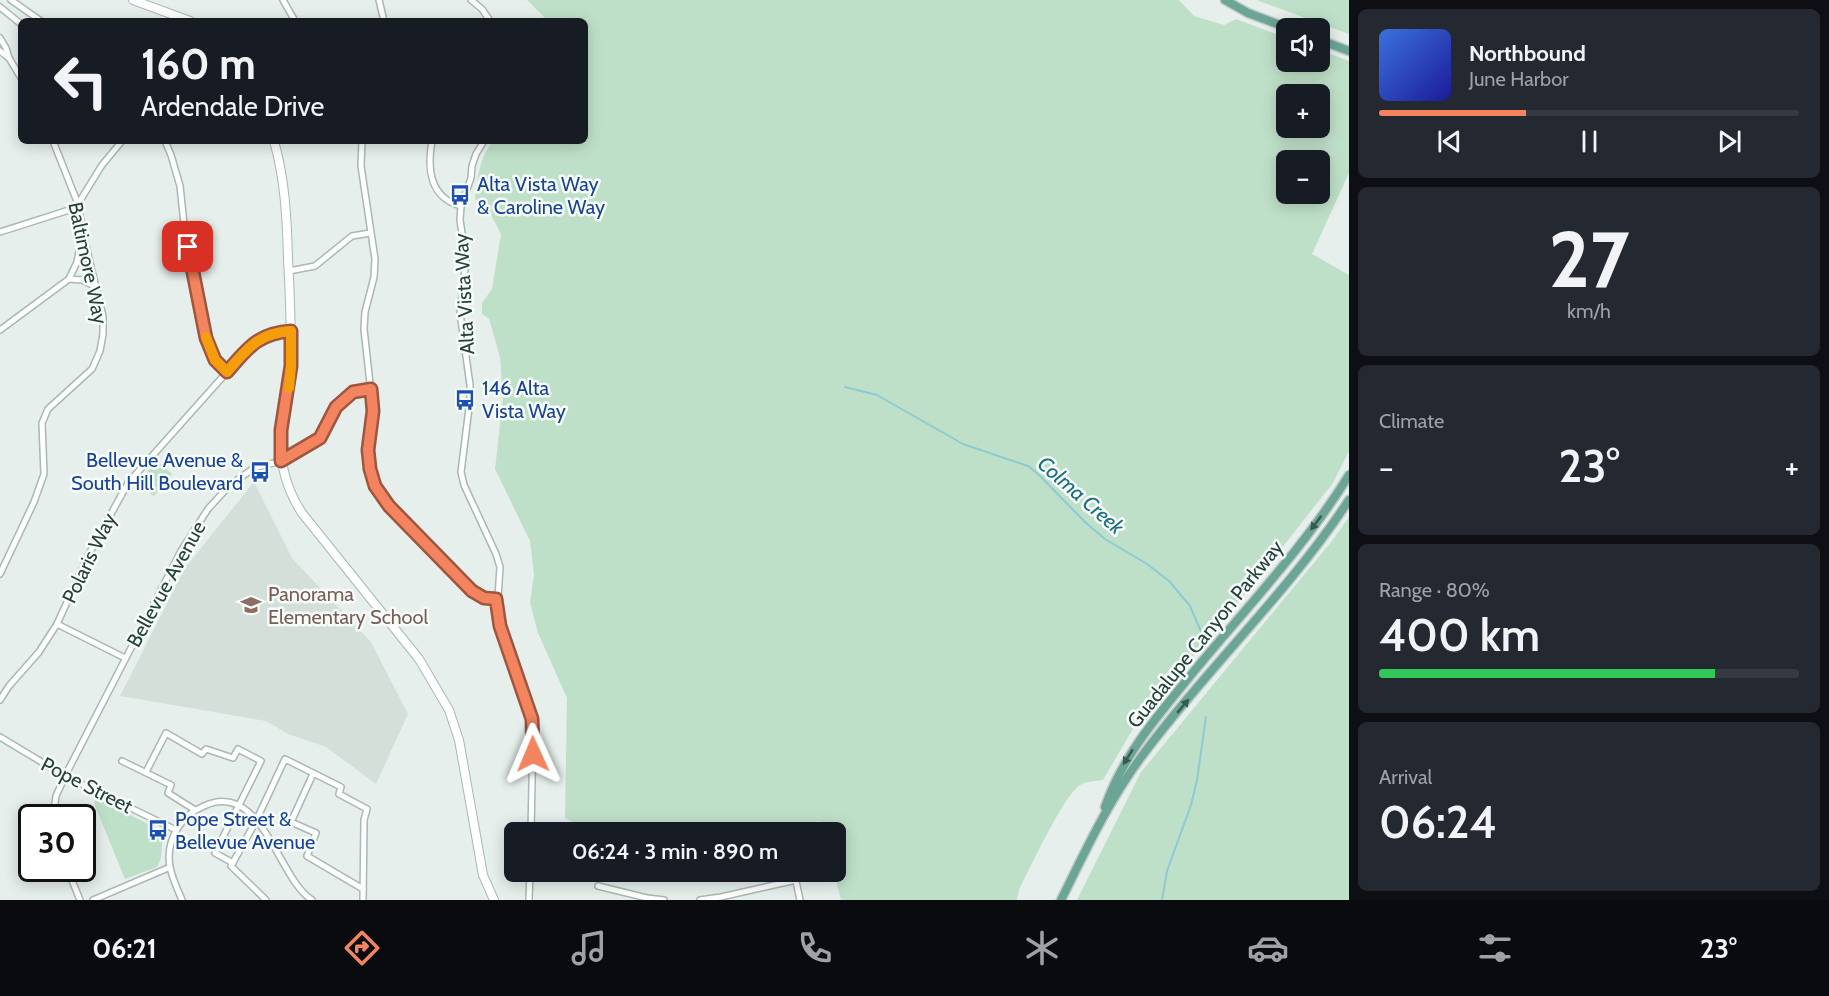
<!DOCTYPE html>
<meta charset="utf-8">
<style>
:root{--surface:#171b24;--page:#242831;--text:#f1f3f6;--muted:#9ea1a6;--line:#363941;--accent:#f4845f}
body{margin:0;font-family:Cabin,sans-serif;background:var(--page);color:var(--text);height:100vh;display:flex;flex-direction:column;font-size:22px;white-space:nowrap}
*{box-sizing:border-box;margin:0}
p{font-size:20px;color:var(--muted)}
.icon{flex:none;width:33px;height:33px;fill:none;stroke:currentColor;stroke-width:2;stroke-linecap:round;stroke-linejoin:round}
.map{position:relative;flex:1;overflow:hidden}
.drawer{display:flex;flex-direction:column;gap:9px;padding:9px;background:#0d0f14;width:480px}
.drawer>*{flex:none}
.guide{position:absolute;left:18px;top:18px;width:570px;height:126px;border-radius:9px;box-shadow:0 3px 15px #0003;background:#171b24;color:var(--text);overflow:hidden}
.buttons{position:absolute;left:1276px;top:18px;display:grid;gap:12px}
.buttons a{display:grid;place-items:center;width:54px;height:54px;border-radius:9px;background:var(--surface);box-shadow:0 3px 15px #0003;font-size:30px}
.speed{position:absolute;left:18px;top:804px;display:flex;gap:12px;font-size:30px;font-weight:700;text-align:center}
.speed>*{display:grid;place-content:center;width:78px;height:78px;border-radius:50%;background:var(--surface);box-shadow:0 3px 15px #0003;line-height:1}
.speed .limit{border:3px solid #111;border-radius:9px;background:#fff;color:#111}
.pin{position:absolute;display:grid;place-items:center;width:51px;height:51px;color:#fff;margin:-26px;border-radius:12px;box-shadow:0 3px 9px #0006}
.me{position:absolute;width:66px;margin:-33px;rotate:359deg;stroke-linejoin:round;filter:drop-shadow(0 0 4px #0008)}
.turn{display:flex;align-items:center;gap:21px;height:126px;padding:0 24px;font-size:27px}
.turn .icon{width:78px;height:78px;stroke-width:2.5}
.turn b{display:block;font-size:42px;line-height:51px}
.big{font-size:45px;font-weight:600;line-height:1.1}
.drawer .tile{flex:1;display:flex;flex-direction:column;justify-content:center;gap:9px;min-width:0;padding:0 21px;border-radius:9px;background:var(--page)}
.drawer .dial{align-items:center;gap:0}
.dial b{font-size:78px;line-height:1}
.song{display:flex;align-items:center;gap:18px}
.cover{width:72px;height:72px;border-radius:9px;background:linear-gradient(135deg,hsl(220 70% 55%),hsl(240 70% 35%))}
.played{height:6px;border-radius:3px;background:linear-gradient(90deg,var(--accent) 35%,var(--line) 35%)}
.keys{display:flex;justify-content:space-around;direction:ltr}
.heat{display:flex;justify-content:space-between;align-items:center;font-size:33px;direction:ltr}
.charge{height:9px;border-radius:4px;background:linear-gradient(90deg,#34c759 80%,var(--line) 0)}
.trip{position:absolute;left:504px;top:822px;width:342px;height:60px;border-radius:9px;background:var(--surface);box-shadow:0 3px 15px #0003;font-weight:600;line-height:60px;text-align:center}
.dock{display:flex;height:96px;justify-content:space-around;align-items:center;background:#090b0e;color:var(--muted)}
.dock .icon{width:42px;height:42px}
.dock .selected{color:var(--accent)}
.dock b{font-size:27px;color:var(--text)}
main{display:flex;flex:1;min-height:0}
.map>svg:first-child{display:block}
.built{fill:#d4dfda}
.green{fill:#bfe0c8;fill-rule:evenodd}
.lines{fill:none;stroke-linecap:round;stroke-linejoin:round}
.stream{stroke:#8ec9d4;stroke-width:2}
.street-casing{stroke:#a8b8b2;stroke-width:8}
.secondary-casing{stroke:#a4bbb3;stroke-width:10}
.primary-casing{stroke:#c2cac8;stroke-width:11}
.street{stroke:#fff;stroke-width:5}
.secondary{stroke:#fff;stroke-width:8}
.primary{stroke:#6aa596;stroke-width:8}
.oneway{fill:#365b51}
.route-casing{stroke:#9f563e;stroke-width:15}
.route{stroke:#f4845f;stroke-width:10}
.slow{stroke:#f59e0b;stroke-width:10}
.labels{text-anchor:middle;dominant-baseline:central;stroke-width:5;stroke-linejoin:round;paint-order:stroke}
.transit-label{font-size:20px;fill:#164399;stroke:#f7fbf9;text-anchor:start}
.street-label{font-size:20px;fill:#24423a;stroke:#f7fbf9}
.education-label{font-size:20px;fill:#785e54;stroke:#f7fbf9;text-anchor:start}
.water-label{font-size:21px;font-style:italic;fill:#1c6f80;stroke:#f7fbf9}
</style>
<main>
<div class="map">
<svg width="1349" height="900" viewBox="0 0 1349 900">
<rect width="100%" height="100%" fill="#e6efeb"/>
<path class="built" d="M254 482 292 558 371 642 408 714 376 784 326 747 288 734 266 721 120 696 185 568Z"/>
<g class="green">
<path d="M527 0H1179L1194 16 1224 25 1236 19 1287 38V62H1320V50L1349 61V173L1312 254 1349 275V451L1333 483 1258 578 1134 727 1103 780C1097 781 1086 781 1080 785 1063 796 1030 869 1019 890L1017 900H841L834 872H836V832H823L820 821 778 832H583L581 827 565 818 567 698 538 633 530 603 534 574 530 541 495 469 503 397 500 357 489 319 482 314V303L492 289 501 234 486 205 475 199C478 178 479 156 494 141H585V21H545L546 19ZM1287 94H1320V128H1287ZM1320 160V194H1287V160Z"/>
<path d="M1258 0H1349V34L1259 1Z"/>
<path d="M157 461 172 474 154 496 137 483Z"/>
<path d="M1349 517V900H1077L1141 772 1332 541Z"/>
<path d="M96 798 158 829 163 833 161 858 157 867 125 879 94 803Z"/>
</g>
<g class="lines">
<g class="stream">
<path d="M845 387 877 395 963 444 1028 466 1038 474 1085 522 1105 539 1147 564 1169 581 1190 606 1202 634"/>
<path d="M1162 900 1167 871 1191 805 1197 780 1206 717"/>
</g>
<g class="street-casing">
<g id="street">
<path d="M11 0 41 21"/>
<path d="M283 0 295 21"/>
<path d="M379 0 384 21"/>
<path d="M471 0 482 9 490 21"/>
<path d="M0 7 21 24"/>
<path d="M0 38 6 48 9 58"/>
<path d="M0 51 9 58 21 78"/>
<path d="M165 141 171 155 180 186 184 224 206 338 215 360 227 372"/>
<path d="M362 141 361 166 375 259 374 277 365 312 364 329 373 411 368 440 370 469 375 486 384 500 472 591 484 598 496 599"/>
<path d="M432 141C427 169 430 198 461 206"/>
<path d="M484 141 476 154 472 166 471 178 461 206 460 220 466 261 460 313 470 385V400L461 472 464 485 496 554 500 567 497 613 532 719 533 734 531 832"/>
<path d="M0 232 69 210 78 204 102 165 122 141"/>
<path d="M289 271 315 266 352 236 370 233"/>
<path d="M69 279 82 280 96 287"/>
<path d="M0 330 69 279 77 262 82 237"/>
<path d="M0 574 34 502 44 474 42 423 48 409 92 369 100 351 103 334V316L83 234 78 204 53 141"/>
<path d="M57 624 125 658"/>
<path d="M0 700 9 686 39 652 57 624 89 554 128 483 252 344 271 333 291 331"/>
<path d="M0 737 65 776 176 830"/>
<path d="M122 761 171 785 168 793 195 810"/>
<path d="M146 772 166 733 202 754 206 749 233 758 238 749 261 761 215 853 233 863"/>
<path d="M313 774 291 822 316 833 307 856 363 889"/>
<path d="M53 818 56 796 65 776 181 551 208 509 230 485 254 468 281 461 320 438 336 407 353 392 371 389"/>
<path d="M67 868 80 900"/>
<path d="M794 872 800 900"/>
<path d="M598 886 647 898 664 900"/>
<path d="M93 900 168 868"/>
<path d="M182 900C174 881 165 864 171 843 177 825 186 814 204 806 262 779 278 879 312 900"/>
<path d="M266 900 231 866 256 821 285 759 341 787 339 794 367 809 364 820 363 900"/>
<path d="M529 900 530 872"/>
<path d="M700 900 721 897 796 880"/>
</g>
</g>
<g class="secondary-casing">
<g id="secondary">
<path d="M133 0 190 21"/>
<path d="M274 141C285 179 287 219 288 259 290 293 291 329 291 364 291 382 286 400 283 418 277 452 283 484 302 513L419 659 449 710 459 740 483 875 494 900"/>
</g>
</g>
<g class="primary-casing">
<g id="primary">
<path d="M1225 0 1248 13 1288 28"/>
<path d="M1320 40 1349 51"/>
<path d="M1105 807C1124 753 1160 713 1195 670 1248 606 1306 545 1349 475"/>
<path d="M1061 900C1085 852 1107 804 1139 760 1205 670 1288 593 1349 500"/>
</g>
</g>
<use href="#street" class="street"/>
<use href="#secondary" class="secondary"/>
<use href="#primary" class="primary"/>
</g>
<defs><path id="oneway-solid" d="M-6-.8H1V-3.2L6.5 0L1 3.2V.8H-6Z" transform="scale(1.5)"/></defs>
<g class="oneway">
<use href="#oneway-solid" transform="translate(1316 523) rotate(127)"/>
<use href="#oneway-solid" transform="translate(1183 706) rotate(-50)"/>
<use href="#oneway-solid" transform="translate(1128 757) rotate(122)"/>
</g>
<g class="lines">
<g class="route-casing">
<path id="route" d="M188 247 206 338 215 360 227 372C247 349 258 333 291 331V366L281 430V461L320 438 336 407 353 392 371 389 373 411 368 450 370 469 375 486 389 506 472 591 484 598 496 599 500 626 532 719 533 754"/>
</g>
<use href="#route" class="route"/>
<path class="slow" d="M206 337 215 360 227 372C247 349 258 333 291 331V366L289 388"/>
</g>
<defs>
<g id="bus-bare" transform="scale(1.62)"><path d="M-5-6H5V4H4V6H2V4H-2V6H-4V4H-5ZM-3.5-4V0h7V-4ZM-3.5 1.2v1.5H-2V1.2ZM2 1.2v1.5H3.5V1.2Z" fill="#1a4fb4" stroke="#f7fbf9" stroke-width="2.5" paint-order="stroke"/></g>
<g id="school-bare" transform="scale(1.62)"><path d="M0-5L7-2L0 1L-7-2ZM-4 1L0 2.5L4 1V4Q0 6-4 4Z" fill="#8d6e63" stroke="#f7fbf9" stroke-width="2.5" paint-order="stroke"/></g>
</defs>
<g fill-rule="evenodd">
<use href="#bus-bare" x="460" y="195"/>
<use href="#bus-bare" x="465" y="400"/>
<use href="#bus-bare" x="260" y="472"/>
<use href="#school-bare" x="251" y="605"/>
<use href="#bus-bare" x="158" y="830"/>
</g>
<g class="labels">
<g class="transit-label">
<text x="477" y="184">Alta Vista Way<tspan x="477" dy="23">&amp; Caroline Way</tspan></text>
<text x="482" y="388">146 Alta<tspan x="482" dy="23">Vista Way</tspan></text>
<text x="243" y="460" text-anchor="end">Bellevue Avenue &amp;<tspan x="243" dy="23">South Hill Boulevard</tspan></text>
<text x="175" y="819">Pope Street &amp;<tspan x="175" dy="23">Bellevue Avenue</tspan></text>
</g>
<g class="street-label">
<text transform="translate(88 263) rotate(78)">Baltimore Way</text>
<text transform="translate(464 294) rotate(-93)">Alta Vista Way</text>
<text transform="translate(89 558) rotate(-64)">Polaris Way</text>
<text transform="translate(166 584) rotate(-61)">Bellevue Avenue</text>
<text transform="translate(1205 634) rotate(-51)">Guadalupe Canyon Parkway</text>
<text transform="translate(87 785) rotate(27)">Pope Street</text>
</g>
<g class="education-label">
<text x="268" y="594">Panorama<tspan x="268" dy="23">Elementary School</tspan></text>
</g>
<g class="water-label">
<text transform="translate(1081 495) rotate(41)">Colma Creek</text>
</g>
</g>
</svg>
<div class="buttons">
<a><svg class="icon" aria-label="sound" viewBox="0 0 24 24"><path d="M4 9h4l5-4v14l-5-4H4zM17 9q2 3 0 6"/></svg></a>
<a>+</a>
<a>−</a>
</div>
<div class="speed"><div class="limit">30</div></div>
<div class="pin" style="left:188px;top:247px;background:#d93025"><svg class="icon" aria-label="arrive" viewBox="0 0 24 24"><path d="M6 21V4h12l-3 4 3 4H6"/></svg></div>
<svg class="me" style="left:533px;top:754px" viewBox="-20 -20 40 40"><path d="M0-17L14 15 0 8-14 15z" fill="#f4845f" stroke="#fff" stroke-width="4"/></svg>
<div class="trip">06:24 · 3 min · 890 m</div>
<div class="guide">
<div class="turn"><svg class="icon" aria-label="left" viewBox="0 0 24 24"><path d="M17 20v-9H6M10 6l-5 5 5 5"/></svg><div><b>160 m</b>Ardendale Drive</div></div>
</div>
</div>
<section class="drawer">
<div class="tile">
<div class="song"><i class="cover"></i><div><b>Northbound</b><p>June Harbor</p></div></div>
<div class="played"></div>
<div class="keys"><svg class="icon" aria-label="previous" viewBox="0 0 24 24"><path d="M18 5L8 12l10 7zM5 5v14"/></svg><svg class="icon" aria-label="pause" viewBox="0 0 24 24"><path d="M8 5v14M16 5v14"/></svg><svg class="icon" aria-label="next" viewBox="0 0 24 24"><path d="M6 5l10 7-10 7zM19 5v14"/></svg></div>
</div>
<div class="tile dial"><b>27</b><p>km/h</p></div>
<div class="tile"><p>Climate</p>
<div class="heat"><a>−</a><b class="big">23°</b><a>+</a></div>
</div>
<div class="tile"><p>Range · 80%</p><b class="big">400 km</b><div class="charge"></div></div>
<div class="tile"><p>Arrival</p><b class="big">06:24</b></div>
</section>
</main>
<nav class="dock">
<b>06:21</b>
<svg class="icon selected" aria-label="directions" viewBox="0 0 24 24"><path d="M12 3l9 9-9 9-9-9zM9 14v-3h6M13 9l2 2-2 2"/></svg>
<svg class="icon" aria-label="music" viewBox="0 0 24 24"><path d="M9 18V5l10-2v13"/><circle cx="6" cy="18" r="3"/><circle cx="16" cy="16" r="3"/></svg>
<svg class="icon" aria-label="phone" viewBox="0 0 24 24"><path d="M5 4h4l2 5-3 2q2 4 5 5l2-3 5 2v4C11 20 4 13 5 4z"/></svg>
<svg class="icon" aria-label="climate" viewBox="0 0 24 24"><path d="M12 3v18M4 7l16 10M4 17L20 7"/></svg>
<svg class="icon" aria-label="car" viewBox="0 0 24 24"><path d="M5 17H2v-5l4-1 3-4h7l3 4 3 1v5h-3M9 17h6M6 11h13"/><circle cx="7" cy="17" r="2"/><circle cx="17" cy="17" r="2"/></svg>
<svg class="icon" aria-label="filters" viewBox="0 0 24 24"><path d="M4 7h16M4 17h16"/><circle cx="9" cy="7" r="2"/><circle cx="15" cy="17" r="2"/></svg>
<b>23°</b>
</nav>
